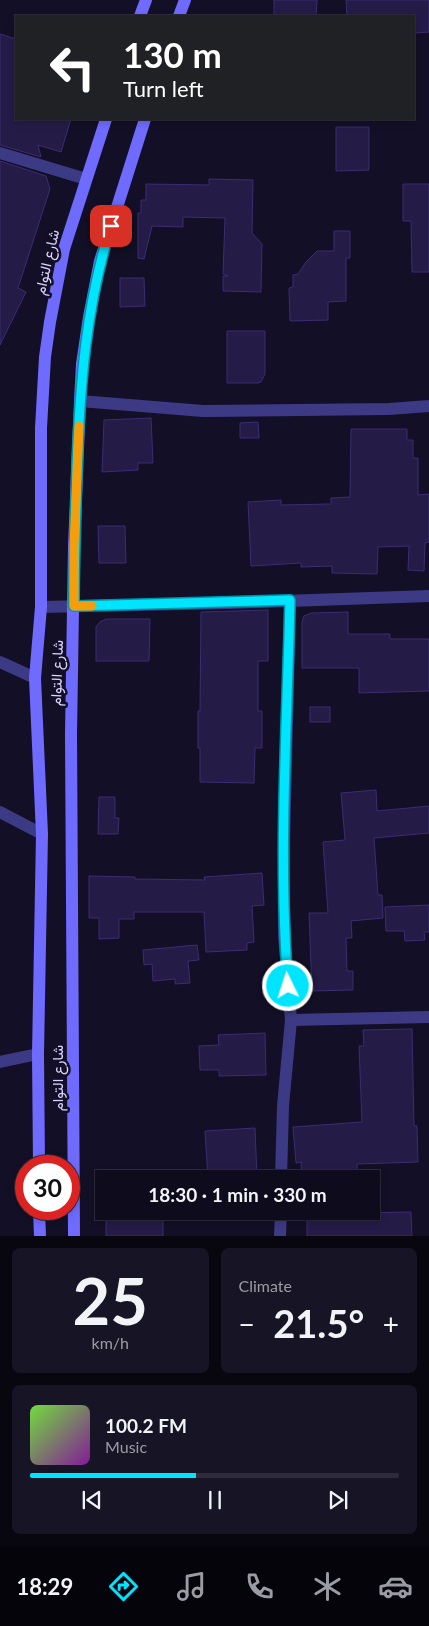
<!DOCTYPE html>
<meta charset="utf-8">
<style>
:root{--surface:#0e0b1c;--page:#171425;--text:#f1f3f6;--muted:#9b9ba3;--line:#2e2b3b;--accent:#00e5ff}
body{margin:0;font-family:Lato,Vazirmatn,sans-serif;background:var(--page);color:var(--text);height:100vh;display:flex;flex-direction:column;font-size:19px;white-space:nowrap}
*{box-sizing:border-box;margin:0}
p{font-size:16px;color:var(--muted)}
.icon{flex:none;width:28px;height:28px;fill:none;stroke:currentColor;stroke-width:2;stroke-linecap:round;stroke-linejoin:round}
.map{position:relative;height:1236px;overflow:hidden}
.details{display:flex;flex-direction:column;gap:12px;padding:12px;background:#08060f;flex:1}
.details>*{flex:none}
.top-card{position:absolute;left:15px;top:15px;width:400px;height:105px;border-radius:0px;box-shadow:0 2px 8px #0003,0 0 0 1px var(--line);background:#202124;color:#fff;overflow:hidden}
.speed{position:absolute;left:15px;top:1155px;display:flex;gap:10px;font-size:25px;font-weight:700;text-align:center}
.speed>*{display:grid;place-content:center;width:65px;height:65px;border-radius:50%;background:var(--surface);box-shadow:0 2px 8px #0003,0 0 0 1px var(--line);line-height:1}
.speed .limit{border:8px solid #d22;background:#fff;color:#111}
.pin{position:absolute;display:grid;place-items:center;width:42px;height:42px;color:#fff;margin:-21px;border-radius:10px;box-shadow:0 2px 8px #0006}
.me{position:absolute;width:55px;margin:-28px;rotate:356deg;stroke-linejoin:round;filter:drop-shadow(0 0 4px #0008)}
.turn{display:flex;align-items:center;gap:18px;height:105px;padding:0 25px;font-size:22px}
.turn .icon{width:65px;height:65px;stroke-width:2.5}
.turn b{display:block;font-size:35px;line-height:42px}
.big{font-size:38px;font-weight:700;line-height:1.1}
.details .widget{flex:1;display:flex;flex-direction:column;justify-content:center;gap:8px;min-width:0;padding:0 18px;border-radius:8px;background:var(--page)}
.details .dial{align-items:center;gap:0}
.dial b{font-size:65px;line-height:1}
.song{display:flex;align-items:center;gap:15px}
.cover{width:60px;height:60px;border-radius:8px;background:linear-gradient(135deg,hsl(100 70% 55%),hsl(290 70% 35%))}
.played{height:5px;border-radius:2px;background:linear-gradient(90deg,var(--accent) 45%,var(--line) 45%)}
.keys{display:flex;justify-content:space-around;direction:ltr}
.heat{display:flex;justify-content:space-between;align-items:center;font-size:28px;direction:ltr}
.details .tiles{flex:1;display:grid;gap:12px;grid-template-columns:1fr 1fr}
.widget:last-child{grid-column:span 2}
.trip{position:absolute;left:95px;top:1170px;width:285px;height:50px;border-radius:0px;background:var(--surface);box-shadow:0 2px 8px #0003,0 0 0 1px var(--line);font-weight:700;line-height:50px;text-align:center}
.tabs{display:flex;height:80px;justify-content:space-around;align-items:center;background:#06040b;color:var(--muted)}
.tabs .icon{width:35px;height:35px}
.tabs .on{color:var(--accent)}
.tabs b{font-size:22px;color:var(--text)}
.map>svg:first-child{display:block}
.building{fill:#241b47;stroke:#3b2d73}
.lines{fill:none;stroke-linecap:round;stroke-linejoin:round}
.minor{stroke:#3d3a85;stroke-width:12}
.secondary{stroke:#6f6bff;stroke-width:12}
.route-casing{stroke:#0095a6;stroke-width:12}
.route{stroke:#00e5ff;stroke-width:9}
.slow{stroke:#f59e0b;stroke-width:9}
.labels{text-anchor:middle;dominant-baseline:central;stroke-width:5;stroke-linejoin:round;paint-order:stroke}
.street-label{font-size:15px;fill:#d9d4ff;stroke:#130f26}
</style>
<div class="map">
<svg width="429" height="1236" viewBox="0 0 429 1236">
<rect width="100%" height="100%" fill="#130f26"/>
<g class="building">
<path d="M274 0H317L316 16H274Z"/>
<path d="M346 0H429V32L414 33V16H347Z"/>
<path d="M0 34 16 39V119H71L61 152 38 145 41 157 0 145Z"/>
<path d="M336 127H369V170L336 171Z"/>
<path d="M0 161 46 176 50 189 18 288 26 292 0 345Z"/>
<path d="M209 179 253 180 252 233 262 244 261 292 223 291V276H228L223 274 225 218 183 217V227L152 226 144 259 138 258V213H141V200H146V184L209 185Z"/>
<path d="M403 184H429V272H412L411 221H403Z"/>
<path d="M334 231H350V258H346V301L328 302V320L290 321 289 288 293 287V275L298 274 306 262 317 251H334Z"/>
<path d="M120 278H144L145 306 120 307Z"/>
<path d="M227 331H265V374L261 382 258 383H227Z"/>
<path d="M151 418 153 463H138V470L102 472 104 420Z"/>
<path d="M258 422 259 438H240V423Z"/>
<path d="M351 429H407V440H413V458H418V495L429 494V542L425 543 424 571 408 570 409 546 378 547 377 574 332 573V566L301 567V563L251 566 248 502 281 500V505L331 504V498L350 497Z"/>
<path d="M98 526H125L126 563H99Z"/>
<path d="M268 610V661H258V711H262V748H255L254 783 200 782V748H198V711H200L201 612Z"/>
<path d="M348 612V634H390V639H429V691L359 693V668H302V622L304 616 311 613Z"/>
<path d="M106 619H150L149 661H96V627L100 622Z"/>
<rect x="310" y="707" width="20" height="15"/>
<path d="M376 790 377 811 429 806V833L374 838 378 895H382L383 918 351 921 352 938H346L347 971H353V990L312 991 309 913H328L323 842 345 840 341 793Z"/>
<path d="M99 797H115V818H119L118 834H98Z"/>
<path d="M262 873 264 905 252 906 254 942 247 943V950L206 952 204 912H134V919H119V938L99 939V918H89V876L135 877V879L205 880 204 877Z"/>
<path d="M429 905V932H424L425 940 405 941 404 931H386L385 907Z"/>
<path d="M197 945 199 960 188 961 190 983 175 984V979L153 981 152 964 144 965 143 950Z"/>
<path d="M412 1029 414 1126H417L418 1162 357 1164V1179H302L301 1162 296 1163 293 1127 362 1122 359 1046H364L363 1030Z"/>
<path d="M265 1033 266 1075 219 1076V1070H200L199 1046 219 1045 218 1035Z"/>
<path d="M255 1128 257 1179H208L205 1131Z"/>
<path d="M307 1211H356V1213L411 1212 412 1236H307Z"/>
<rect x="106" y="1213" width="57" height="23"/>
</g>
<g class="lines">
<g class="minor">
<path d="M0 153 86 179"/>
<path d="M80 401 203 411 389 409 429 406"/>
<path d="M41 607 229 603 429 596"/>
<path d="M0 662 35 678"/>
<path d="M0 812 42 834"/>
<path d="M291 1020 429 1017"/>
<path d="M0 1062 38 1054"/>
<path d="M281 1179 283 1106 291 1020 284 936V844L290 600"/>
<path d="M280 1236 281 1211"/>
</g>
<g class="secondary">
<path d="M140 16 146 0"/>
<path d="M179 16 185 0"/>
<path d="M39 1166 38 1054 42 834 35 678 41 607V428L45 357 50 322 64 249 106 119"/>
<path d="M39 1209 40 1236"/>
<path d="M74 1236 71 734 74 546 80 401 82 364 89 317 100 261 145 119"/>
</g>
</g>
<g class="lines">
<g class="route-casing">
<path id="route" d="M111 226C86 305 80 384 77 466 76 513 74 559 74 606L290 600C287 729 278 858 288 986"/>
</g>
<use href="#route" class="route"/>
<path class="slow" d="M79 426 74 546V606H92"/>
</g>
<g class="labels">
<g class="street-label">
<text transform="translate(46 262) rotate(-77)">شارع التوام</text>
<text transform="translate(56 673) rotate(-88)">شارع التوام</text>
<text transform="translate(57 1078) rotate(-90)">شارع التوام</text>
</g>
</g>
</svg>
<div class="speed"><div class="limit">30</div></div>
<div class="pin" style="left:111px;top:226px;background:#d93025"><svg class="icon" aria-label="arrive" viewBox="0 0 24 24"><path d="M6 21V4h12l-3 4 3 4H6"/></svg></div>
<svg class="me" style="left:288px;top:986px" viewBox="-20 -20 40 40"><circle r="17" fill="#00e5ff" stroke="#fff" stroke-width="3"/><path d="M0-11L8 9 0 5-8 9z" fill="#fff"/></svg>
<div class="trip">18:30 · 1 min · 330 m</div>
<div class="top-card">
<div class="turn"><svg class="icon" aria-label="left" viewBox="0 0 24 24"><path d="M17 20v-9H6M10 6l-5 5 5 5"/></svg><div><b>130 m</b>Turn left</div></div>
</div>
</div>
<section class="details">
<div class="tiles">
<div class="widget dial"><b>25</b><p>km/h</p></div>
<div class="widget"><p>Climate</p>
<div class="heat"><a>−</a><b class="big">21.5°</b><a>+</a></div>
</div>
<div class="widget">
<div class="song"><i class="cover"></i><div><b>100.2 FM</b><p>Music</p></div></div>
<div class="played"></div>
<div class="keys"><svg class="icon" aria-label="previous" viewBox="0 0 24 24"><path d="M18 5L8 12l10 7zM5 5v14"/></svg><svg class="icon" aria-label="pause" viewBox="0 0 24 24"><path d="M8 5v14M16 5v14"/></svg><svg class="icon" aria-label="next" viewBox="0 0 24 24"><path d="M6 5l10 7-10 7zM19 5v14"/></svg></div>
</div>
</div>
</section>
<nav class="tabs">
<b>18:29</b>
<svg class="icon on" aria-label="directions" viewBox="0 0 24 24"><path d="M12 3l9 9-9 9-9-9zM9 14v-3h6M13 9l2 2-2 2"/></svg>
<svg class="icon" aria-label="music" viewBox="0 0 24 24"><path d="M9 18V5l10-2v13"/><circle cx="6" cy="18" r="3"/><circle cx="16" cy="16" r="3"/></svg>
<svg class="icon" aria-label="phone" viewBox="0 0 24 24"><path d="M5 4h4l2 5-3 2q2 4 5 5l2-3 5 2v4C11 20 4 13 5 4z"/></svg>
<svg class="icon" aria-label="climate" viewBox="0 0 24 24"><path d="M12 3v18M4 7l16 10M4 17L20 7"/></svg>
<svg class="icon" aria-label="car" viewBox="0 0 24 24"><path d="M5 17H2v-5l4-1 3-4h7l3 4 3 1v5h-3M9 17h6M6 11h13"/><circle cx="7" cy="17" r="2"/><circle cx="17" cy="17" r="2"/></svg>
</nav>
